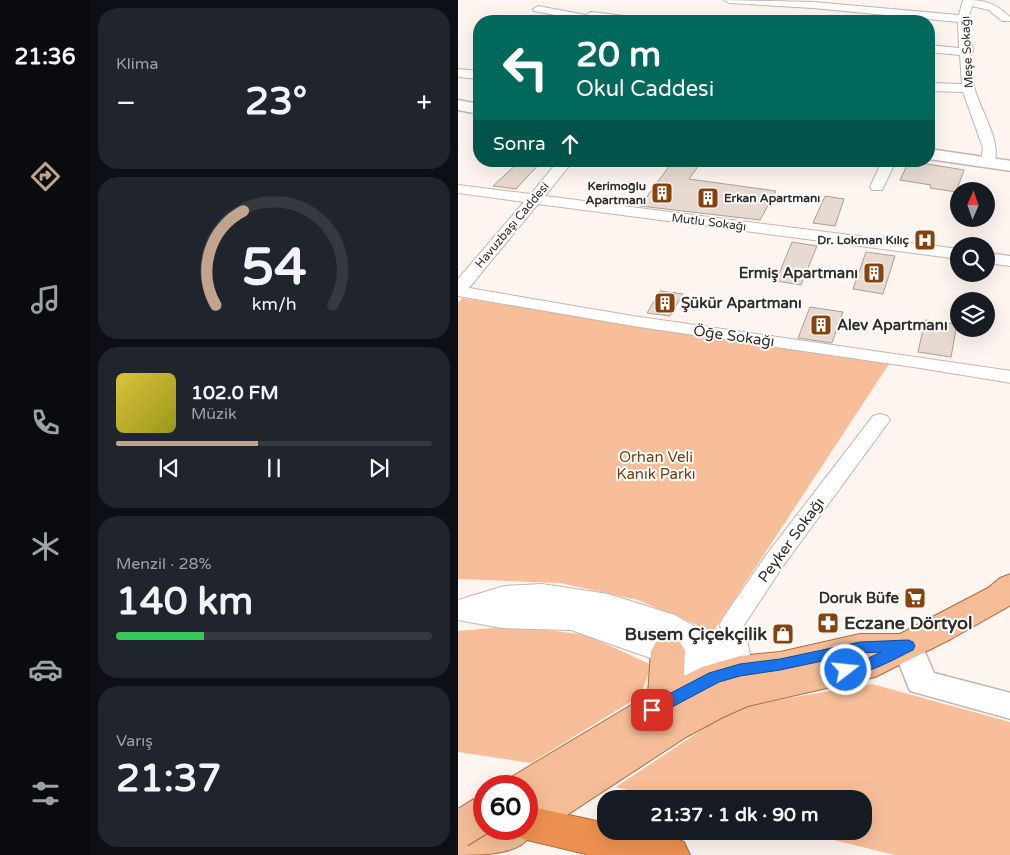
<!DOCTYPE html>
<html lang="tr">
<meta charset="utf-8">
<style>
:root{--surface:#171b24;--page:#20242c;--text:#f1f3f6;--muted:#9ea1a6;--line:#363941;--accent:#c0a48e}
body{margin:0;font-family:"Varela Round",sans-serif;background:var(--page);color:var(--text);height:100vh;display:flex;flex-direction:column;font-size:19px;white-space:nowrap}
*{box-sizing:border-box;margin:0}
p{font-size:16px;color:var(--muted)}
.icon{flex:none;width:28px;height:28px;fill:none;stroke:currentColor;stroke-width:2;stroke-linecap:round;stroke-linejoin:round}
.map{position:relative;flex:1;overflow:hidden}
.side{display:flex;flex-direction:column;gap:8px;padding:8px;background:#0d0f14;width:368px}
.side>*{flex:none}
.guide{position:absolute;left:15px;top:15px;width:462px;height:152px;border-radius:20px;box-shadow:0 5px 20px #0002;background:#00695c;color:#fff;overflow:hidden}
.needle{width:32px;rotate:2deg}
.tools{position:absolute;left:492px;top:182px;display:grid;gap:10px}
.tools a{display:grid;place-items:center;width:45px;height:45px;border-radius:50%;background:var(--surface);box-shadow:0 5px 20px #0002;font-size:25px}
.speed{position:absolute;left:15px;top:775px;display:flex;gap:10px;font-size:25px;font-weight:700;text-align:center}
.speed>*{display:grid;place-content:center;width:65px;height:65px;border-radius:50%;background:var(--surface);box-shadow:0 5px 20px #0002;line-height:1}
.speed .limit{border:8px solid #d22;background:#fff;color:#111}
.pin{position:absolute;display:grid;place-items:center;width:42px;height:42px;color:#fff;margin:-21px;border-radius:10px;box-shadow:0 2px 8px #0006}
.me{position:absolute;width:55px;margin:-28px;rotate:74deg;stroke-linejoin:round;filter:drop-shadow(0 0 4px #0008)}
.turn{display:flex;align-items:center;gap:18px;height:105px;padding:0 20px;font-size:22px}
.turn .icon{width:65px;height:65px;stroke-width:2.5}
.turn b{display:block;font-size:35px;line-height:42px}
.then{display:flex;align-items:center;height:48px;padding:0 20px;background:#0003;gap:10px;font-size:19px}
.big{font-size:38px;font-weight:800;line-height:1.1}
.side .widget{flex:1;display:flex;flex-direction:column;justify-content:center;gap:8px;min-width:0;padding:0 18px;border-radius:20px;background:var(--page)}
.side .dial{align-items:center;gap:0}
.dial svg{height:130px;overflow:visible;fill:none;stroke:var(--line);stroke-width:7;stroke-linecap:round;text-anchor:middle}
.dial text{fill:var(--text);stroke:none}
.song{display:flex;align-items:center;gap:15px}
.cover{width:60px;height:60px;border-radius:8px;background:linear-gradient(135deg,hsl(50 70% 55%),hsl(60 70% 35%))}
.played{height:5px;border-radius:2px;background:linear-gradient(90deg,var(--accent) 45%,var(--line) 45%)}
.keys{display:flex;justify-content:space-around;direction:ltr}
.heat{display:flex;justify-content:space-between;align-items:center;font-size:28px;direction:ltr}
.charge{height:8px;border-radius:4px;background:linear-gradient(90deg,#34c759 28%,var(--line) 0)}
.trip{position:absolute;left:139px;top:790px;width:275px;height:50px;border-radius:20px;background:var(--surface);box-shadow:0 5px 20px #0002;font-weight:800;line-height:50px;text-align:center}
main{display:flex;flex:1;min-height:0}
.tabs{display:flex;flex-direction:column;width:90px;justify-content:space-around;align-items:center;background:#090b0e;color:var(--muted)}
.tabs .icon{width:35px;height:35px}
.tabs .active{color:var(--accent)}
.tabs b{font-size:22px;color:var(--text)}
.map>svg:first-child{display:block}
.green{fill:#f7be99}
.building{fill:#e8dad1;stroke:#ac9e96}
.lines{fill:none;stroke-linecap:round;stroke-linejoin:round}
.minor-casing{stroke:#c4b6ad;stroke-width:2}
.tertiary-casing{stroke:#c4b6ad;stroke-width:3}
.secondary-casing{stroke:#c4b6ad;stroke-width:2}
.primary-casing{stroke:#ac6e43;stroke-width:2}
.motorway-casing{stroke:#ac6e43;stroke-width:2}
.minor{fill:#fff;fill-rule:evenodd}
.tertiary{fill:#fff;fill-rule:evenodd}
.secondary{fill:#fff;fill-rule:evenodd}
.primary{fill:#f4bd97;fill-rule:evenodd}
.motorway{fill:#ed9151;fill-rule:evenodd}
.primary-bridge-casing{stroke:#ac6e43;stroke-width:38;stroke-linecap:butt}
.primary-bridge{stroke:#f4bd97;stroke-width:36}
.route{fill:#1a73e8;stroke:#114b97}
.labels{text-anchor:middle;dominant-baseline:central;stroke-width:4;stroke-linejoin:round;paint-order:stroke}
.far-street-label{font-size:12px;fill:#332d2a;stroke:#fff}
.far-poi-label{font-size:12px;font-weight:bold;fill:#332d2a;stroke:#fff;text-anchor:end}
.poi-label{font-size:15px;font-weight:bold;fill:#332d2a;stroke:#fff;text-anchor:end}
.street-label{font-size:15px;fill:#332d2a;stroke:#fff}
.park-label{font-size:15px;fill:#753b0d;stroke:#fff}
.near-poi-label{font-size:18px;font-weight:bold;fill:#332d2a;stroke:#fff;text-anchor:start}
</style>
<main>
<nav class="tabs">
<b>21:36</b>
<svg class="icon active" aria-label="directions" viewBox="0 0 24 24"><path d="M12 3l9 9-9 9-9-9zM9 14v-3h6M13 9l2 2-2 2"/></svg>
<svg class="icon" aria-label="music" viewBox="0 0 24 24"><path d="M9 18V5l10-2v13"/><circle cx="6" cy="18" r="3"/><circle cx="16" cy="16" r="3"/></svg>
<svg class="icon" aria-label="phone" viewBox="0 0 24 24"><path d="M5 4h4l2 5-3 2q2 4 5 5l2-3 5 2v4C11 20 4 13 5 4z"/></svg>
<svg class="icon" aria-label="climate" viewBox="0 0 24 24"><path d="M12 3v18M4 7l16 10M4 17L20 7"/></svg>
<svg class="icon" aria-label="car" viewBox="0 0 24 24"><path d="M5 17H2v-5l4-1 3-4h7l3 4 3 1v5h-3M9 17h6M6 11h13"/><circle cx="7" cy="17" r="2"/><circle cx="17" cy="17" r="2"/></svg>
<svg class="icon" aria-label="filters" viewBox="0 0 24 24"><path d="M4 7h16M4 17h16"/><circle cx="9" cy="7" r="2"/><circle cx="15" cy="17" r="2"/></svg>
</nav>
<section class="side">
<div class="widget"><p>Klima</p>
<div class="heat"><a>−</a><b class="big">23°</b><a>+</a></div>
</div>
<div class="widget dial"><svg viewBox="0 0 100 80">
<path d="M14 69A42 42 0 1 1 86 69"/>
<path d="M14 69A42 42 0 0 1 31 11" stroke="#c0a48e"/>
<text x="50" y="56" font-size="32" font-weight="700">54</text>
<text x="50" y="72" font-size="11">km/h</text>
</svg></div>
<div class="widget">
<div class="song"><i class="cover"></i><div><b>102.0 FM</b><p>Müzik</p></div></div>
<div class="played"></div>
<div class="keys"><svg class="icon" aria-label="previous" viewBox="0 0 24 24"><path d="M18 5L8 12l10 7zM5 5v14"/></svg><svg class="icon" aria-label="pause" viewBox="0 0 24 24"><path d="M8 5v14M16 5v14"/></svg><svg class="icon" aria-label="next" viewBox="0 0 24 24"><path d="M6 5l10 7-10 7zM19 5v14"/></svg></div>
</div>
<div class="widget"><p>Menzil · 28%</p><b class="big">140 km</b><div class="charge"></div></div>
<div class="widget"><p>Varış</p><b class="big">21:37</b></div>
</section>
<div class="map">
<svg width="553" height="855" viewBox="0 0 553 855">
<rect width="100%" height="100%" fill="#fff5f0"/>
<g class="green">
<path d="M4 298 431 364 255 632 180 600 102 583 0 579V303Z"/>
<path d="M58 626 128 635 194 665 182 696 73 763 0 752V631Z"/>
<path d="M414 684 552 722V855H437L339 831H405V799H206L158 787 278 707Z"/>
</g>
<g class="building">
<path d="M62 161H84L58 189 35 186Z"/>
<path d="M215 161H244L231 179 318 191 302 220 182 206Z"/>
<path d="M451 161 506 170 498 192 472 188 473 185 442 180Z"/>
<path d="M367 196 386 199 377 226 355 223Z"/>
<path d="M334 242 359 246 343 285 318 281Z"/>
<path d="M408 252 437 256 425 294 395 289Z"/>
<path d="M202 291 225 294 212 316 189 313Z"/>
<path d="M352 307 385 312 374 343 340 338Z"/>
<path d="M467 320 499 324 493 357 460 352Z"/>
</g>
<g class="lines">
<g class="minor-casing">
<g id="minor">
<path d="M266 0 355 2 501 15 505 0C527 0 536 2 552 17V21H544L531 10 514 6 510 19 515 52 513 54C514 65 514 79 517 90 522 109 546 146 535 164H525L523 161 525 148 505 92 471 91V83L504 84 502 55 471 52V45L501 48 500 22 355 8 271 3Z"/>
<path d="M80 6 128 15 133 12 184 18 190 21H158L133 18 128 21 76 11 75 9Z"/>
<path d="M0 69 21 71V79L0 77Z"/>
<path d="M100 161H115L87 196 501 249V259L80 204 11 288 175 316 553 371V383L462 368 175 326 0 296V279L66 202 0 193V185L73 194Z"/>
<path d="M424 161H438L424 190H414L412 187Z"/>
<path d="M529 253 553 256V266L529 263Z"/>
<path d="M422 414 429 416 432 420 325 566 286 625 295 670 291 677 282 680 273 677 269 670 262 624 265 618 309 554 415 416Z"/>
</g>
</g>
<g class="tertiary-casing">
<g id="tertiary">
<path d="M0 100 21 104V114L0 110Z"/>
<path d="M471 149 553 161V171L471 159Z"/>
<path d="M450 634 461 638 476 673 553 693V719L452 691 434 646 439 638Z"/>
</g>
</g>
<g class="secondary-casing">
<path id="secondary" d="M84 584 150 594 217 615 294 660 299 670 294 680 282 684 272 680 268 687 256 691 244 687 198 660 113 630 44 628 0 620V600L46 586Z"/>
</g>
<g class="primary-casing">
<path id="primary" d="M553 574V605L493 639 417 677 290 706 265 717 228 737 83 832 71 837C60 855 22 855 0 855V842L26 826V829H69V786H51L55 776 190 695 193 651 198 642 210 638 222 642 227 651 226 676 244 667 282 656 322 652 402 634H442L530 588 542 578Z"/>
</g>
<g class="motorway-casing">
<path id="motorway" d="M69 806 148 823V831C177 831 199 832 226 842L232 855H132L69 840 55 835 52 829H69Z"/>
</g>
<use href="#minor" class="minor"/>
<use href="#tertiary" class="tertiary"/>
<use href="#secondary" class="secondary"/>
<use href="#primary" class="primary"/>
<use href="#motorway" class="motorway"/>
<g class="primary-bridge-casing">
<path id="primary-bridge" d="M0 830 26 814"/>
</g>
<use href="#primary-bridge" class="primary-bridge"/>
</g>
<path class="route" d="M450 640 455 642 457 646 455 650C438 658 401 680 383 674L381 670 383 666 402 662 423 652 402 653 322 670 282 676 261 682 199 715 194 717 188 715 186 710 188 706 251 673 282 664 322 659 402 642Z"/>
<defs>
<g id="building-square" transform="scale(1.125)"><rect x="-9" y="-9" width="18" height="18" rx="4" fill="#85440f" stroke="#fff"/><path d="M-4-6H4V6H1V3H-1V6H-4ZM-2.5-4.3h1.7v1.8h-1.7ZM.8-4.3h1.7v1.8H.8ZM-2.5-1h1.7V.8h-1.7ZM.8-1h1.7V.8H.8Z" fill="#fff"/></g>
<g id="hospital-square" transform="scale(1.125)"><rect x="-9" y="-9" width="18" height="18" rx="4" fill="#85440f" stroke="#fff"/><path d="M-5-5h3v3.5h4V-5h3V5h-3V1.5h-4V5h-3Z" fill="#fff"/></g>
<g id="supermarket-square" transform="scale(1.125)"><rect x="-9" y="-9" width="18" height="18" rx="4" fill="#85440f" stroke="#fff"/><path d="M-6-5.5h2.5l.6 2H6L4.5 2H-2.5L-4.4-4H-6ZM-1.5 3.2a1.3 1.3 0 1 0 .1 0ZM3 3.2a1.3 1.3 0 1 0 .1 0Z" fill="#fff"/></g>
<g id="pharmacy-square" transform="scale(1.125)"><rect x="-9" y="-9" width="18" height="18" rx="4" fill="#85440f" stroke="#fff"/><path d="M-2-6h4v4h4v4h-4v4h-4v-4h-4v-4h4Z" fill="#fff"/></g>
<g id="shop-square" transform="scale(1.125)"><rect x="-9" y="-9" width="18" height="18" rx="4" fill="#85440f" stroke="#fff"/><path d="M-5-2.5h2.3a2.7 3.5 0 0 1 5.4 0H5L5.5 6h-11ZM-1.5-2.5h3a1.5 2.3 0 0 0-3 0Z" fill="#fff"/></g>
</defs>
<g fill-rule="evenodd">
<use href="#building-square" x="204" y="193"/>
<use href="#building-square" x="250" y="198"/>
<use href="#hospital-square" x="467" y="240"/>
<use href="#building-square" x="416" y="273"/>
<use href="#building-square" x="207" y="303"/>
<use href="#building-square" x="363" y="325"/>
<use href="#supermarket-square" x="457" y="598"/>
<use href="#pharmacy-square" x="370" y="623"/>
<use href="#shop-square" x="325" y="634"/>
</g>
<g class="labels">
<g class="far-street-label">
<text transform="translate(509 52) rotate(-93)">Meşe Sokağı</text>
<text transform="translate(251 222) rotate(7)">Mutlu Sokağı</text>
<text transform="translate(54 225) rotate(-50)">Havuzbaşı Caddesi</text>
</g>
<g class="far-poi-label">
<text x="188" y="186">Kerimoḡlu<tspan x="188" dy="14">Apartmanı</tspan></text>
<text x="266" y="198" text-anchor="start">Erkan Apartmanı</text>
<text x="451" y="240">Dr. Lokman Kılıç</text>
</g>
<g class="poi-label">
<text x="400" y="273">Ermiş Apartmanı</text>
<text x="223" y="303" text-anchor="start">Şükür Apartmanı</text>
<text x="379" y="325" text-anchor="start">Alev Apartmanı</text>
<text x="441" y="598">Doruk Büfe</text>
</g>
<g class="street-label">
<text transform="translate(276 336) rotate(8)">Öḡe Sokağı</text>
<text transform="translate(333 540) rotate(-54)">Peyker Sokağı</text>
</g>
<g class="park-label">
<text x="198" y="457">Orhan Veli<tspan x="198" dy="17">Kanık Parkı</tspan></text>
</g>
<g class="near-poi-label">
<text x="386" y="623">Eczane Dörtyol</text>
<text x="309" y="634" text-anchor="end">Busem Çiçekçilik</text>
</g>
</g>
</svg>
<div class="tools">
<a><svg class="needle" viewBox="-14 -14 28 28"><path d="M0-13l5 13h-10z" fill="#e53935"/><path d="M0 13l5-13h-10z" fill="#9ea1a6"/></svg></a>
<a><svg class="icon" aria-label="search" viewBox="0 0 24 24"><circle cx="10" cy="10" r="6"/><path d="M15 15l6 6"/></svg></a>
<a><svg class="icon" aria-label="layers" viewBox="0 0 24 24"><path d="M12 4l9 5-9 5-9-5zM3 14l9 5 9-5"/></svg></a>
</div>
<div class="speed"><div class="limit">60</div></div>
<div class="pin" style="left:194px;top:710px;background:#d93025"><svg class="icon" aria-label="arrive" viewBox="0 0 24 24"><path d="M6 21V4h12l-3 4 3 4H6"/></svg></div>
<svg class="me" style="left:388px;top:670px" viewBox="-20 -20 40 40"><circle r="17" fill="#1a73e8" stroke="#fff" stroke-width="3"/><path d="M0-11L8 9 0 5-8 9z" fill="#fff"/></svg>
<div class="trip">21:37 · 1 dk · 90 m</div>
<div class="guide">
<div class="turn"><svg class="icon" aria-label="left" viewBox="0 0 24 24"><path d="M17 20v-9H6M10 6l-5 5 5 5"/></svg><div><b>20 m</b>Okul Caddesi</div></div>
<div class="then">Sonra<svg class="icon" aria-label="ahead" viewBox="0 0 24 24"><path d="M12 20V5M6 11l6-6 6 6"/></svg></div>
</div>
</div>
</main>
